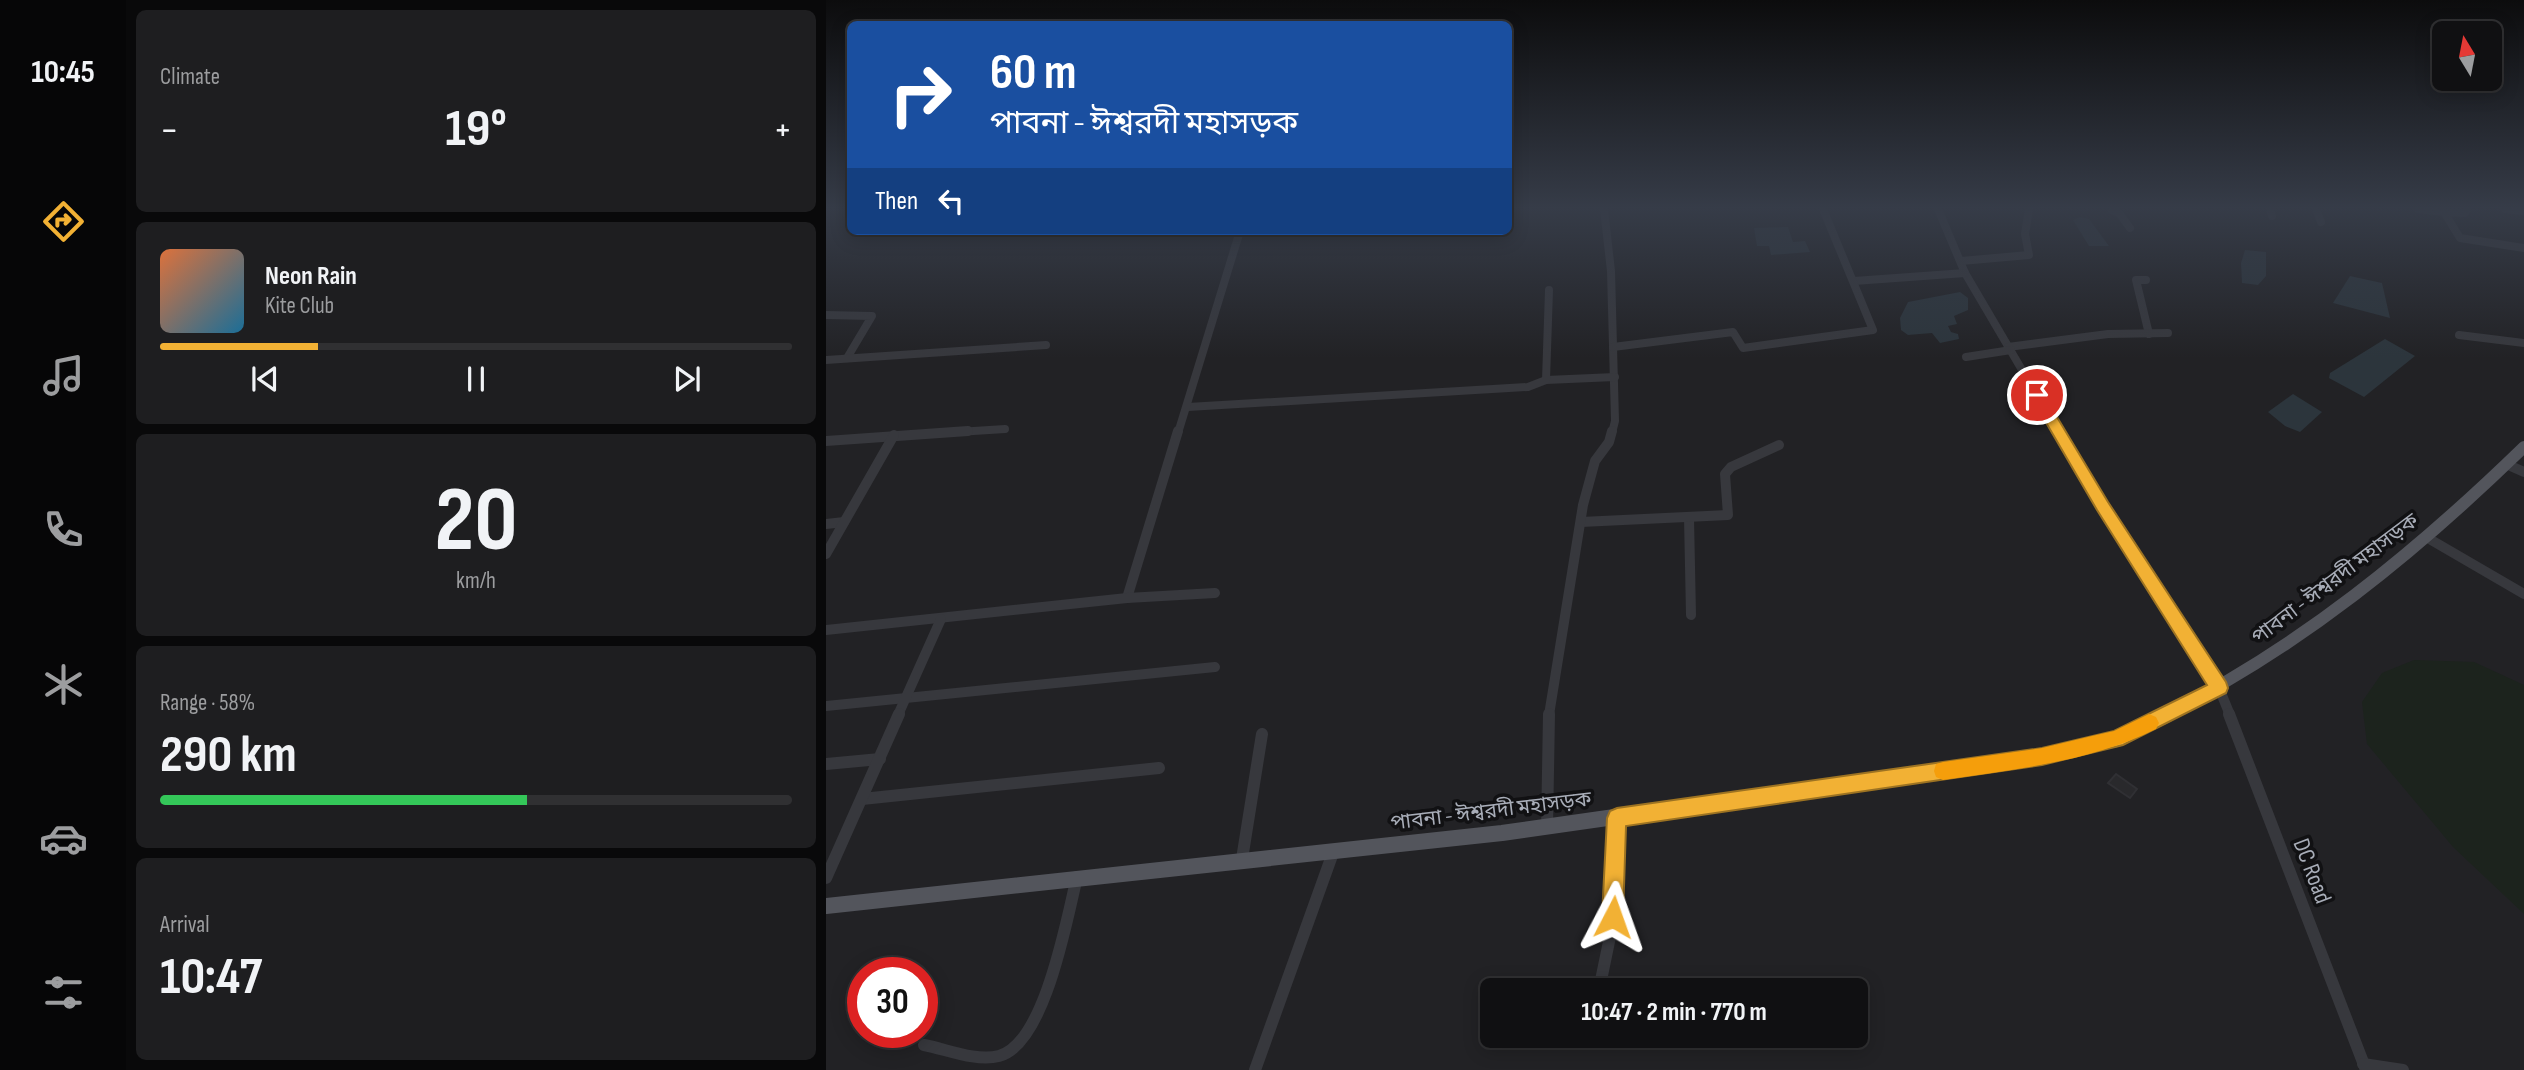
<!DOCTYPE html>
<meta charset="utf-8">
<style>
:root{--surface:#101012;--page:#1e1e20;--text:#f1f3f6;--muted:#9c9d9f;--line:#303032;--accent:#f2b134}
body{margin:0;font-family:"Sofia Sans Condensed","Noto Sans Bengali",sans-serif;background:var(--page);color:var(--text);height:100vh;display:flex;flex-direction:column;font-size:26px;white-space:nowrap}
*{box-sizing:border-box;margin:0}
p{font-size:23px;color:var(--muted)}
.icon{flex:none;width:38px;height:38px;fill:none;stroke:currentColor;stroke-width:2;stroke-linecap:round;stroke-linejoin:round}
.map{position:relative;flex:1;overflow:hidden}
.details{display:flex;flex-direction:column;gap:10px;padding:10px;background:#09090a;width:700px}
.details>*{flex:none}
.guide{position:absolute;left:21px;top:21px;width:665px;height:214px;border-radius:10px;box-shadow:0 4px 18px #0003,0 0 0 2px var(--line);background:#1a4fa0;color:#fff;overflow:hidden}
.needle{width:46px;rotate:350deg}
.controls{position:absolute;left:1606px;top:21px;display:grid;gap:14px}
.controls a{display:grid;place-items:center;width:70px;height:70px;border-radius:10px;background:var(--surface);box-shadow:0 4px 18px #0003,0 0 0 2px var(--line);font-size:35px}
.speed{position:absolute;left:21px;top:957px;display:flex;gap:14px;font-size:35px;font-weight:700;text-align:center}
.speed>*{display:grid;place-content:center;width:91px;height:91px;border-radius:50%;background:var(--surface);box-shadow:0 4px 18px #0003,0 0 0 2px var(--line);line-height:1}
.speed .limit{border:10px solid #d22;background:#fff;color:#111}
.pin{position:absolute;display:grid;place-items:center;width:60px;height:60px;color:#fff;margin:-30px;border:4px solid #fff;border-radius:50%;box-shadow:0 2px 7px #0007}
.me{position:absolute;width:77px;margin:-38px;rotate:4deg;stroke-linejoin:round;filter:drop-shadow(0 0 5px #0008)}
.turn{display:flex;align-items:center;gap:24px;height:147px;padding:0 28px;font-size:32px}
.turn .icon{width:91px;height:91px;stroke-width:2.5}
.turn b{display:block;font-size:49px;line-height:60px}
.then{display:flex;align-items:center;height:66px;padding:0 28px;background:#0003;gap:14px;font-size:26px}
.big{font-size:52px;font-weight:700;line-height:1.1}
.details .tile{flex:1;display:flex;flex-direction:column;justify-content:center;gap:10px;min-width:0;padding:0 24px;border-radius:10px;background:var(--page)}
.details .dial{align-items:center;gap:0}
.dial b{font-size:91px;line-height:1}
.song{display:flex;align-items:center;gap:21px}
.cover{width:84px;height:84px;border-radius:10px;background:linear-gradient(135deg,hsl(20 70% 55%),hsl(200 70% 35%))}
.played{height:7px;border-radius:4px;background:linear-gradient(90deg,var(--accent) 25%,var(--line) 25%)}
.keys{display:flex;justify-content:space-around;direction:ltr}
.heat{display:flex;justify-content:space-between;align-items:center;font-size:38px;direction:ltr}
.charge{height:10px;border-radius:5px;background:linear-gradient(90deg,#34c759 58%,var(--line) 0)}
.trip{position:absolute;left:654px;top:978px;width:388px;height:70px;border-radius:10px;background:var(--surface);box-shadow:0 4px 18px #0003,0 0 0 2px var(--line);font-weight:700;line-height:70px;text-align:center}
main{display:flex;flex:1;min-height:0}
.tab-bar{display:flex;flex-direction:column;width:126px;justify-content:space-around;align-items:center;background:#060607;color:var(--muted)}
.tab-bar .icon{width:49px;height:49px}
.tab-bar .active{color:var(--accent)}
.tab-bar b{font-size:32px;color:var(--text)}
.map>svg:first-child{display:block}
.built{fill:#222225;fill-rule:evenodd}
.green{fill:#1c231d}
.water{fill:#2c353c}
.building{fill:#29292c;stroke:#303034;stroke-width:2}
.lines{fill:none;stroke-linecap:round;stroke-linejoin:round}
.minor-far2{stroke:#37383d;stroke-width:8}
.minor-far1{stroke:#37383d;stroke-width:10}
.minor{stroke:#37383d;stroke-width:12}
.major-far1{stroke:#53555c;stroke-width:12}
.major{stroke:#53555c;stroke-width:16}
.route{fill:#f2b134;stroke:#9d7322;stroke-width:2}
.slow{fill:#f59e0b}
.labels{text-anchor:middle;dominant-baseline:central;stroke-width:7;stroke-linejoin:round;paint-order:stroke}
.street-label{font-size:21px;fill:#a8adb8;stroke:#111113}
.near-street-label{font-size:24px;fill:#a8adb8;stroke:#111113}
</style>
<main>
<nav class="tab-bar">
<b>10:45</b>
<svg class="icon active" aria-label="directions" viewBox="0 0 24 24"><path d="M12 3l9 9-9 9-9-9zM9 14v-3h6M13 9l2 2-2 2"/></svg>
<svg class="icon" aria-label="music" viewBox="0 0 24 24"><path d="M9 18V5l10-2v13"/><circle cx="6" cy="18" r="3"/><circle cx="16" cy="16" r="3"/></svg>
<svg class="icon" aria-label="phone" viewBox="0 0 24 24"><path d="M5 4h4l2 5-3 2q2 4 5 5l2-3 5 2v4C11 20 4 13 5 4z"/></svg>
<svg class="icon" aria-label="climate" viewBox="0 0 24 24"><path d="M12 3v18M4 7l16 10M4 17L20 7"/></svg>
<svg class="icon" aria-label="car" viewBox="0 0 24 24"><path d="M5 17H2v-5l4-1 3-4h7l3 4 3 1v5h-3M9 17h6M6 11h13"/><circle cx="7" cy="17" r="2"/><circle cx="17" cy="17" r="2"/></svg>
<svg class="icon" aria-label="filters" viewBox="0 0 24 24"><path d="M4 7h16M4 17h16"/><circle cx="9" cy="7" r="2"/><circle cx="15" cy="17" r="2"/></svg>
</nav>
<section class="details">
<div class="tile"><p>Climate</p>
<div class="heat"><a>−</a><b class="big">19°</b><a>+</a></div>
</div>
<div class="tile">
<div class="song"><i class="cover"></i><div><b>Neon Rain</b><p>Kite Club</p></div></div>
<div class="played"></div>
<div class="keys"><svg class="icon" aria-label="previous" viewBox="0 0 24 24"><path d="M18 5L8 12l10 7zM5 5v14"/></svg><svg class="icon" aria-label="pause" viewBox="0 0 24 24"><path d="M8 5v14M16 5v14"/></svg><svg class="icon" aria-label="next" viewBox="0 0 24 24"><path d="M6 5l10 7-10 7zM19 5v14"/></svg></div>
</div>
<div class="tile dial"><b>20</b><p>km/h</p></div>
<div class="tile"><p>Range · 58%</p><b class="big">290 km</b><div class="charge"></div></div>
<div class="tile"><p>Arrival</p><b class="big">10:47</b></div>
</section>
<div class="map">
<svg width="1698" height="1070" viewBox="0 0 1698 1070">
<rect width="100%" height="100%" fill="#161618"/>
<path class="built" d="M0 209H24V231H682L683 209H1698V1070H0ZM37 973H96V1032H37ZM667 990H1031V1036H667Z"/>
<path class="green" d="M1588 660 1648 662 1698 685V914L1627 847 1541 744 1536 702 1556 673Z"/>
<g class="water">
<path d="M1254 217 1263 219 1283 246H1263L1247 220Z"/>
<path d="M962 227 967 242 979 241 984 252 945 255 943 246H931L928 228Z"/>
<path d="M1419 250 1440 252V276L1432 285 1416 283 1415 263Z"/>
<path d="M1524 276 1556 283 1564 318 1507 303Z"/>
<path d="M1134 292 1142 298V310L1128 316 1131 324 1122 326 1125 332 1132 334 1133 339 1114 343 1106 333 1082 335 1075 330 1074 318 1082 302Z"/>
<path d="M1559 339 1589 356 1538 397 1503 378 1504 373Z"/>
<path d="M1467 394 1496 412 1474 432 1459 426 1442 412Z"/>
</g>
<path class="building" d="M1290 774 1311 789 1304 798 1282 783Z"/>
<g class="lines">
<g class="minor-far2">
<path d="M778 209 785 271 789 421 786 433"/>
<path d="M1112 209 1139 273 1233 433"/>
<path d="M1444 209 1446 216"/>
<path d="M1490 209 1495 222"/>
<path d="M1592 209 1618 212"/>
<path d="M1641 209 1639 213 1618 212 1634 238 1698 248"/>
<path d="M1679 209 1698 211"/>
<path d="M1286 210 1293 213 1304 228"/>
<path d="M1135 261 1203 255 1199 234 1203 209"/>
<path d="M1320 280H1310L1323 334"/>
<path d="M1028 281 1139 273"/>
<path d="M0 315 46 316 21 358"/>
<path d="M1633 335 1698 343"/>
<path d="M787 347 907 332 917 348 1047 330 997 209"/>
<path d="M1182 347 1282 334 1342 333"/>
<path d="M1140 357 1185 350"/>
<path d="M0 360 220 345"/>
<path d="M720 380 789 377"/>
<path d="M362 407 702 387 720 380 723 290"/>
<path d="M116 433 179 429"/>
<path d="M352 433 414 231"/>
</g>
<g class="minor-far1">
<path d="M1232 431 1276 506 1393 688 1404 715"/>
<path d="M0 441 142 431"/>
<path d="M1680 464 1698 472"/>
<path d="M863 518 865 615"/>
<path d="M755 522 902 515 899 474 905 467 953 445"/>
<path d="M0 524 18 522"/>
<path d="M1600 537 1698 594"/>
<path d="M0 554 68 435"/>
<path d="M301 598 352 431"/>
<path d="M0 630 301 598 389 593"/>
<path d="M0 706 389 667"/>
<path d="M72 715 115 619"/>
<path d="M723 715 757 505 769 461 783 442 786 431"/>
</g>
<g class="minor">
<path d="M1403 714 1540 1070"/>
<path d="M0 764 54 759"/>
<path d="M36 799 333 768"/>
<path d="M721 828 723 714"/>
<path d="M416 859 436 734"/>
<path d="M0 878 73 714"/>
<path d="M773 990 786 927 791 818"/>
<path d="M98 1045C120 1049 150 1062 173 1056 219 1044 241 918 251 877"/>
<path d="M1537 1064 1577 1070"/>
<path d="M429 1070 508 850"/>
</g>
<path class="major-far1" d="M1338 715C1473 648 1590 552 1698 447"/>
<path class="major" d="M0 906 676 833 1216 756 1291 739 1342 714"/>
</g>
<linearGradient id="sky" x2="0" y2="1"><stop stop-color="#0c0c0d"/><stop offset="0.58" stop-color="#363c48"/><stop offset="1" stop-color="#363c48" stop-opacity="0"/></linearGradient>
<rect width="1698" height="358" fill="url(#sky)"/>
<path class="route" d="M1211 390 1216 392 1282 502 1400 682 1402 688 1400 693 1297 745 1216 765 800 826 797 917 794 924 787 927 779 924 776 917 781 818 784 811 791 808 1216 748 1288 731 1381 685 1271 510 1204 395Z"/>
<path class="slow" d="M1323 714 1330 717 1333 723 1330 729C1264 762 1190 769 1117 780L1110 777 1108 771 1110 764 1117 762 1216 748 1266 736 1288 731Z"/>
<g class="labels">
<g class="street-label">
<text transform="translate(1509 579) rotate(-37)">পাবনা - ঈশ্বরদী মহাসড়ক</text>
<text transform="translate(665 811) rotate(-7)">পাবনা - ঈশ্বরদী মহাসড়ক</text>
</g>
<g class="near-street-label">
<text transform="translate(1486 871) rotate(69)">DC Road</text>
</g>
</g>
</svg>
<div class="controls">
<a><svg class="needle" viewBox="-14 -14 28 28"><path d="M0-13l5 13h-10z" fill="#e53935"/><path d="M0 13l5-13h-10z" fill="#9c9d9f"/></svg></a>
</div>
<div class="speed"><div class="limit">30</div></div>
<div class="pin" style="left:1211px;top:395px;background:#d93025"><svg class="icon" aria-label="arrive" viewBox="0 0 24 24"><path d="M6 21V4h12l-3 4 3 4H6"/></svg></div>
<svg class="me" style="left:787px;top:917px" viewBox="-20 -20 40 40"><path d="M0-17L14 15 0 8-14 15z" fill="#f2b134" stroke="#fff" stroke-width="4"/></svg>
<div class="trip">10:47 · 2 min · 770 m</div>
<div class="guide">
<div class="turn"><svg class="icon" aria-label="right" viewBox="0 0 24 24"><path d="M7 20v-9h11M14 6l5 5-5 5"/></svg><div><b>60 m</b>পাবনা - ঈশ্বরদী মহাসড়ক</div></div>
<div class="then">Then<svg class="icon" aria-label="left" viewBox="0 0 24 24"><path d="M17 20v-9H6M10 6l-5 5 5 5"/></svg></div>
</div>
</div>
</main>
